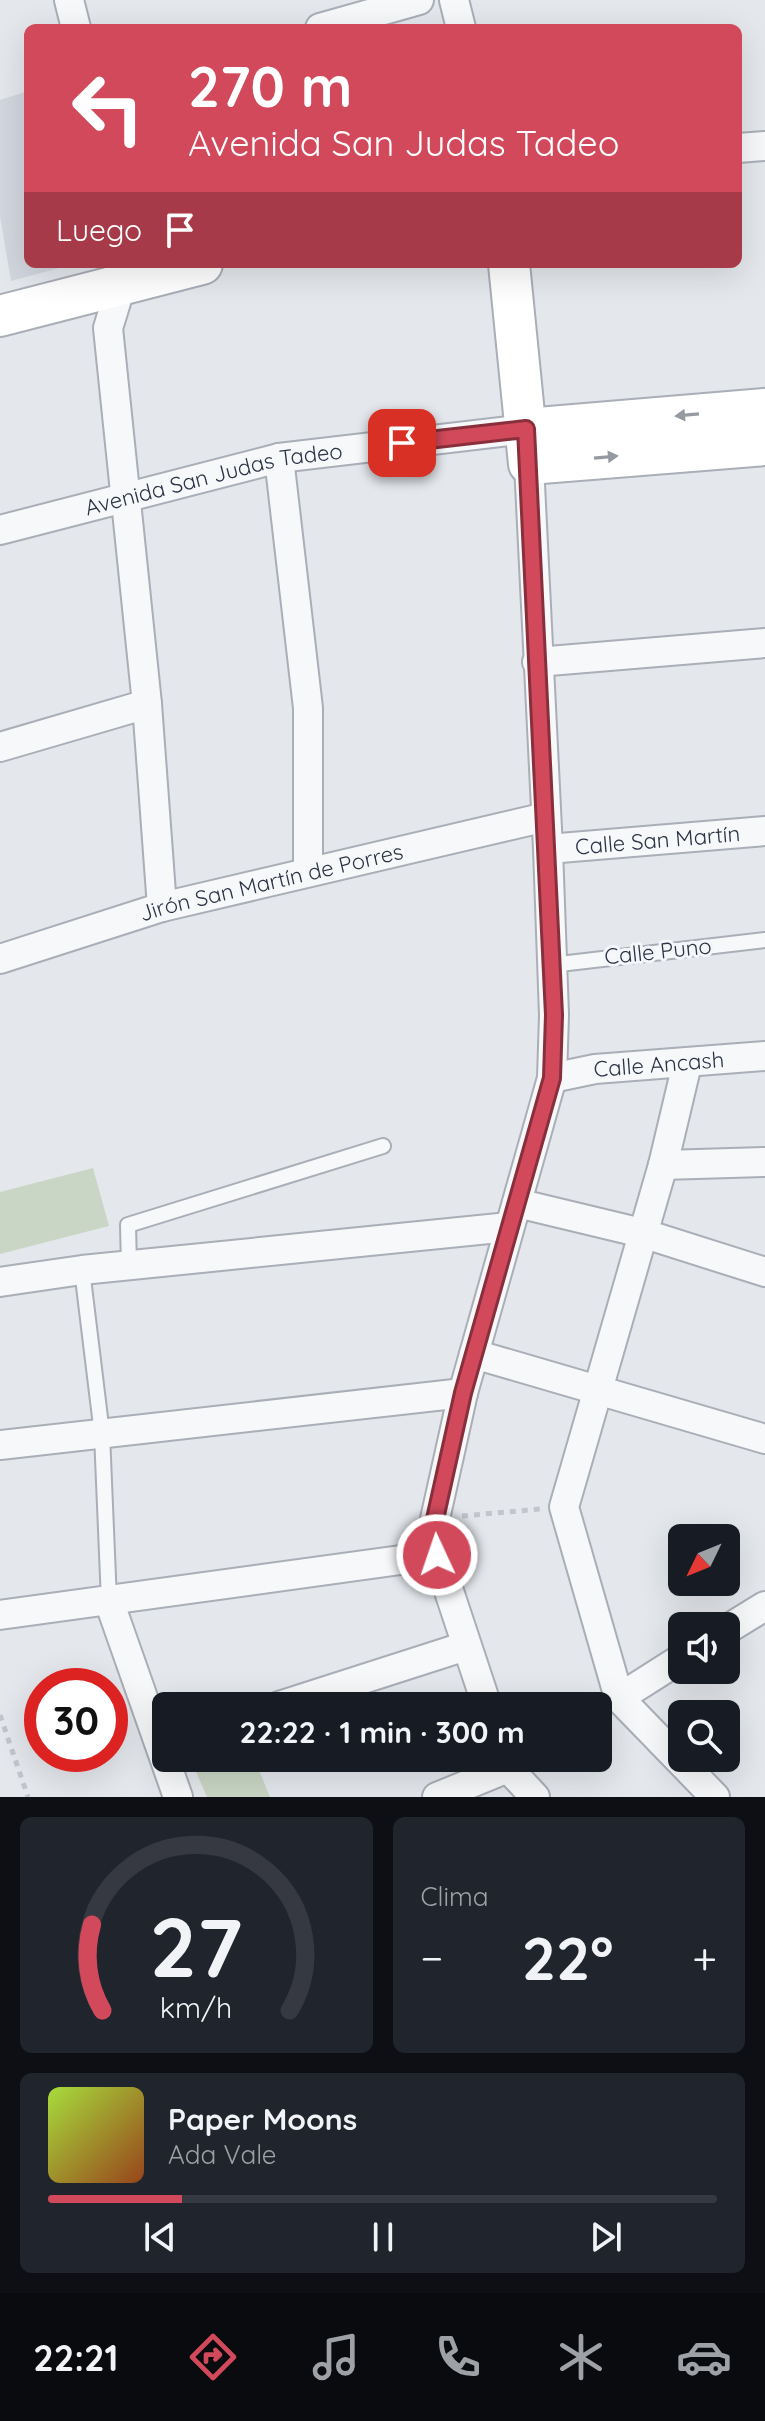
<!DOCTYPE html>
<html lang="es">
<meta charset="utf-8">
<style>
:root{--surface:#171b24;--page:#20242c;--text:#f1f3f6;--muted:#9ea1a6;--line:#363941;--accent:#d1495b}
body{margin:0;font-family:Quicksand,sans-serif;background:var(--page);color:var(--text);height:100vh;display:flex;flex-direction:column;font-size:30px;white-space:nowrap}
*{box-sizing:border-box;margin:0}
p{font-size:26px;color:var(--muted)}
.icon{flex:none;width:44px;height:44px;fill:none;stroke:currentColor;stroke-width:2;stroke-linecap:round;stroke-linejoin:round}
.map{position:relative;height:1797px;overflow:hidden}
.sheet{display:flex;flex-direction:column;gap:20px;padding:20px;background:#0d0f14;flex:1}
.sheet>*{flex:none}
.top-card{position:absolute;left:24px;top:24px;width:718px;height:244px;border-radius:12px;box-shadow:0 8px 32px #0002;background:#d1495b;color:#fff;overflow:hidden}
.needle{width:52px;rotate:227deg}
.controls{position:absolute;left:668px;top:1524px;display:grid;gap:16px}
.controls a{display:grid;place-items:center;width:72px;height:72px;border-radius:12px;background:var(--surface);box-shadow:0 8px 32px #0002;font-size:40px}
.speed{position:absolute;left:24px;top:1668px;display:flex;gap:16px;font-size:40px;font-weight:700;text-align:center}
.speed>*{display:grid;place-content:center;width:104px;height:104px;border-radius:50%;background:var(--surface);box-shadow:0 8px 32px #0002;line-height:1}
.speed .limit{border:12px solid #d22;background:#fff;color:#111}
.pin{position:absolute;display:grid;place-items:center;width:68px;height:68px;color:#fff;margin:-34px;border-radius:16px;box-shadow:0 4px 12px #0006}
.me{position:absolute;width:88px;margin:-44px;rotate:357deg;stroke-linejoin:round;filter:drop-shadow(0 0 6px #0008)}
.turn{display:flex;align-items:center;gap:28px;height:168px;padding:0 32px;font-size:36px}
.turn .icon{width:104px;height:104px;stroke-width:2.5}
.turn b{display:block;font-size:56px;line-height:68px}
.then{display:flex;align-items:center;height:76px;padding:0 32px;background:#0003;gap:16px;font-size:30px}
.big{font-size:60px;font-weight:800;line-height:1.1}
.sheet .tile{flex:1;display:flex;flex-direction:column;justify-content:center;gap:12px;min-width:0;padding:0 28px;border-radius:12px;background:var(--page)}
.sheet .dial{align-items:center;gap:0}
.dial svg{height:208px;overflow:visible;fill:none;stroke:var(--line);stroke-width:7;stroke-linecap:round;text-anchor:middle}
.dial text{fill:var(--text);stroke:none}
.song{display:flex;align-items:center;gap:24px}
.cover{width:96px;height:96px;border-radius:12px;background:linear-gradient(135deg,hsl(80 70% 55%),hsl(20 70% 35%))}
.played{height:8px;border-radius:4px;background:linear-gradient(90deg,var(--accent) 20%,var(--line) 20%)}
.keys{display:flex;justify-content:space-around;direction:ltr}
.heat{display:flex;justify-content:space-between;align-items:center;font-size:44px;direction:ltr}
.sheet .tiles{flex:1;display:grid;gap:20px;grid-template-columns:1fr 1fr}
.tile:last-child{grid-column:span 2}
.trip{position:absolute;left:152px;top:1692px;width:460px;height:80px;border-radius:12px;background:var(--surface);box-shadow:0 8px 32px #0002;font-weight:800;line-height:80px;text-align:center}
.tab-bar{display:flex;height:128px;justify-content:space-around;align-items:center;background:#090b0e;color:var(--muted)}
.tab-bar .icon{width:56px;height:56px}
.tab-bar .on{color:var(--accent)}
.tab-bar b{font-size:36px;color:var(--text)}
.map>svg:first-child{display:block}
.built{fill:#d2d6de}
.green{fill:#c9d6c5}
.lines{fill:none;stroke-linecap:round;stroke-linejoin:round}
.lane-casing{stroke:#a9aeb7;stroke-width:18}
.street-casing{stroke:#a9aeb7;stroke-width:32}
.secondary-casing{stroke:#a9aeb7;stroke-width:44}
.path{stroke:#c2c5cb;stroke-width:5;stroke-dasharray:6 6;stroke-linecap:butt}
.lane{stroke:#f7f8fa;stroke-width:14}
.street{stroke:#f7f8fa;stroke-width:28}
.secondary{stroke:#fff;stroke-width:40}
.oneway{fill:#959aa2}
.route-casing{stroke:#882f3b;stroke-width:20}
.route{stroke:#d1495b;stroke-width:14}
.labels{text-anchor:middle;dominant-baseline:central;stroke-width:6;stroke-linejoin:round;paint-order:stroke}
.street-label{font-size:22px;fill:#2b3445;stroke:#f4f6f9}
</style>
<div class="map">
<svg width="765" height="1797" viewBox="0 0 765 1797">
<rect width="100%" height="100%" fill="#e4e7ec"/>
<path class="built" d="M28 91V264H74L11 281 0 216V100Z"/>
<g class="green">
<path d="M93 1168 109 1226 0 1254V1192Z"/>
<path d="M195 1758H254L270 1797H207L191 1760Z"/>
</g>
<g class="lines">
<g class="lane-casing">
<g id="lane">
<path d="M551 965 765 940"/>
<path d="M129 1266 128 1225 383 1146"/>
<path d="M82 1270 102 1434 109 1601"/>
</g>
</g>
<g class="street-casing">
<g id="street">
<path d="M69 0 76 28"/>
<path d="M454 0 461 28"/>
<path d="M320 28 419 0"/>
<path d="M738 148 765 146"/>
<path d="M118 264 121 286 108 328 147 704 162 907"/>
<path d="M279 458 308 708V872"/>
<path id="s1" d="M0 530 279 458 526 429"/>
<path d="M537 662 765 643"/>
<path d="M0 747 147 704"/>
<path id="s2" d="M548 849 765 831"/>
<path id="s3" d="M0 959 162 907 546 817"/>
<path d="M687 1064 663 1165 564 1507 619 1698 715 1797"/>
<path id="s4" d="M552 1078 595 1069 765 1056"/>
<path d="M663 1165 765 1162"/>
<path d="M517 1203 642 1233 765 1272"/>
<path d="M0 1282 82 1270 509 1227"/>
<path d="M474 1354 765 1439"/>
<path d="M0 1445 463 1393"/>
<path d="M109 1601 178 1797"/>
<path d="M0 1615 437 1555"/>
<path d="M726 1630 765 1606"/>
<path d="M619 1698 682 1658"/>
<path d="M279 1706 466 1646"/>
<path d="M487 1706 437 1555 435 1519 463 1393 552 1078 554 1015 548 849 529 464"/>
<path d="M505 1758 508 1768 535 1797"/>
<path d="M437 1797 508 1768"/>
</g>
</g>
<g class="secondary-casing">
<g id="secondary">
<path d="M509 264 529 464 765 445"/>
<path d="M0 316 202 264"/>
<path d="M526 429 765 409"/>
</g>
</g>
<g class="path">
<path d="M462 1516 540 1509"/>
<path d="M0 1715 28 1797"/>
</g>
<use href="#lane" class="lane"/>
<use href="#street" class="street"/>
<use href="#secondary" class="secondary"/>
</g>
<defs><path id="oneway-solid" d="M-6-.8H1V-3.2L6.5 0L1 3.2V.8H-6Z" transform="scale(2)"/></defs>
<g class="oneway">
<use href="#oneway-solid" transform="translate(687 415) rotate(175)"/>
<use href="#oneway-solid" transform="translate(606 457) rotate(-5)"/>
</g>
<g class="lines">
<g class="route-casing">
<path id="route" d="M402 443 526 429 554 1015 552 1078 463 1393 435 1519 437 1555"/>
</g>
<use href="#route" class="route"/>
</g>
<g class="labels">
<g class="street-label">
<text stroke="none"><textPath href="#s1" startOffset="220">Avenida San Judas Tadeo</textPath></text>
<text stroke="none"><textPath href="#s2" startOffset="110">Calle San Martín</textPath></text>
<text stroke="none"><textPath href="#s3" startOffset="282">Jirón San Martín de Porres</textPath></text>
<text transform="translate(658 951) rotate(-6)">Calle Puno</text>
<text stroke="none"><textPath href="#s4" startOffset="108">Calle Ancash</textPath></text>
</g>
</g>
</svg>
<div class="controls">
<a><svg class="needle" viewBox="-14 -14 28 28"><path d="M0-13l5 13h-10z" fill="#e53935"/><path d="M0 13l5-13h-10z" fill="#9ea1a6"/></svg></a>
<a><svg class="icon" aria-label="sound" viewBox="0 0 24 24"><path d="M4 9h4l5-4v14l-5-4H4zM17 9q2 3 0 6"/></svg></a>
<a><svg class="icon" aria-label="search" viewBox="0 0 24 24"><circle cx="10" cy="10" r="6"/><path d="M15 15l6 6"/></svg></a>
</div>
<div class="speed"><div class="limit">30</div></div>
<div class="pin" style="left:402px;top:443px;background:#d93025"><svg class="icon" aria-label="arrive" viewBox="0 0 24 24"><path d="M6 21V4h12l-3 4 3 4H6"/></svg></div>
<svg class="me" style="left:437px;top:1555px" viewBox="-20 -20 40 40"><circle r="17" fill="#d1495b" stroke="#fff" stroke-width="3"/><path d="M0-11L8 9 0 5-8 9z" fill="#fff"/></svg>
<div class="trip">22:22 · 1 min · 300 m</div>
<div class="top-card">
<div class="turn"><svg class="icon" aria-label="left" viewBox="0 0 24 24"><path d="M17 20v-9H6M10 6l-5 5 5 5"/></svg><div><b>270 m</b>Avenida San Judas Tadeo</div></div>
<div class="then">Luego<svg class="icon" aria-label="arrive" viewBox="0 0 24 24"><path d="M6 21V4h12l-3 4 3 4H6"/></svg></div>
</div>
</div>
<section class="sheet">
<div class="tiles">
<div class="tile dial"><svg viewBox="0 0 100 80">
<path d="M14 69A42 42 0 1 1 86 69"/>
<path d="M14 69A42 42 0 0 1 10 36" stroke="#d1495b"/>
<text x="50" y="56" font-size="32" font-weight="700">27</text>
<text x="50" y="72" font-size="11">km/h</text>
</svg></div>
<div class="tile"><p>Clima</p>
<div class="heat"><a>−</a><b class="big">22°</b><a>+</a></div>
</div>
<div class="tile">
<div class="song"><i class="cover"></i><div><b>Paper Moons</b><p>Ada Vale</p></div></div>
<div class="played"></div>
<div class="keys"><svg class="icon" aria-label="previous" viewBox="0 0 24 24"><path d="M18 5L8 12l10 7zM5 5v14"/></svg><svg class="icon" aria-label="pause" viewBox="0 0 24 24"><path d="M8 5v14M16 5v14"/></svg><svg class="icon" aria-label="next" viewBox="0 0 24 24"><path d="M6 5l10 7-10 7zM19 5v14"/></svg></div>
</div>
</div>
</section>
<nav class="tab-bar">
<b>22:21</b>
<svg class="icon on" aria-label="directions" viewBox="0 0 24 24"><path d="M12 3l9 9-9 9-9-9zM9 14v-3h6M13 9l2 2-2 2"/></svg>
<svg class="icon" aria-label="music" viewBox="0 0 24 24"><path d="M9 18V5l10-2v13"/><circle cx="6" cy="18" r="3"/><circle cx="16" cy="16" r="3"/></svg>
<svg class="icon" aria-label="phone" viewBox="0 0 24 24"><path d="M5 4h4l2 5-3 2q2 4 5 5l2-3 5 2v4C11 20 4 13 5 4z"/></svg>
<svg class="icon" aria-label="climate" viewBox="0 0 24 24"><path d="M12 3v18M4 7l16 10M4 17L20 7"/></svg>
<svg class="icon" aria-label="car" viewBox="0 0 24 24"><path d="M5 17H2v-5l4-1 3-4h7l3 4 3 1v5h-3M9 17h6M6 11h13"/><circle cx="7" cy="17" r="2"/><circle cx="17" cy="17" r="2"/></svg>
</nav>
